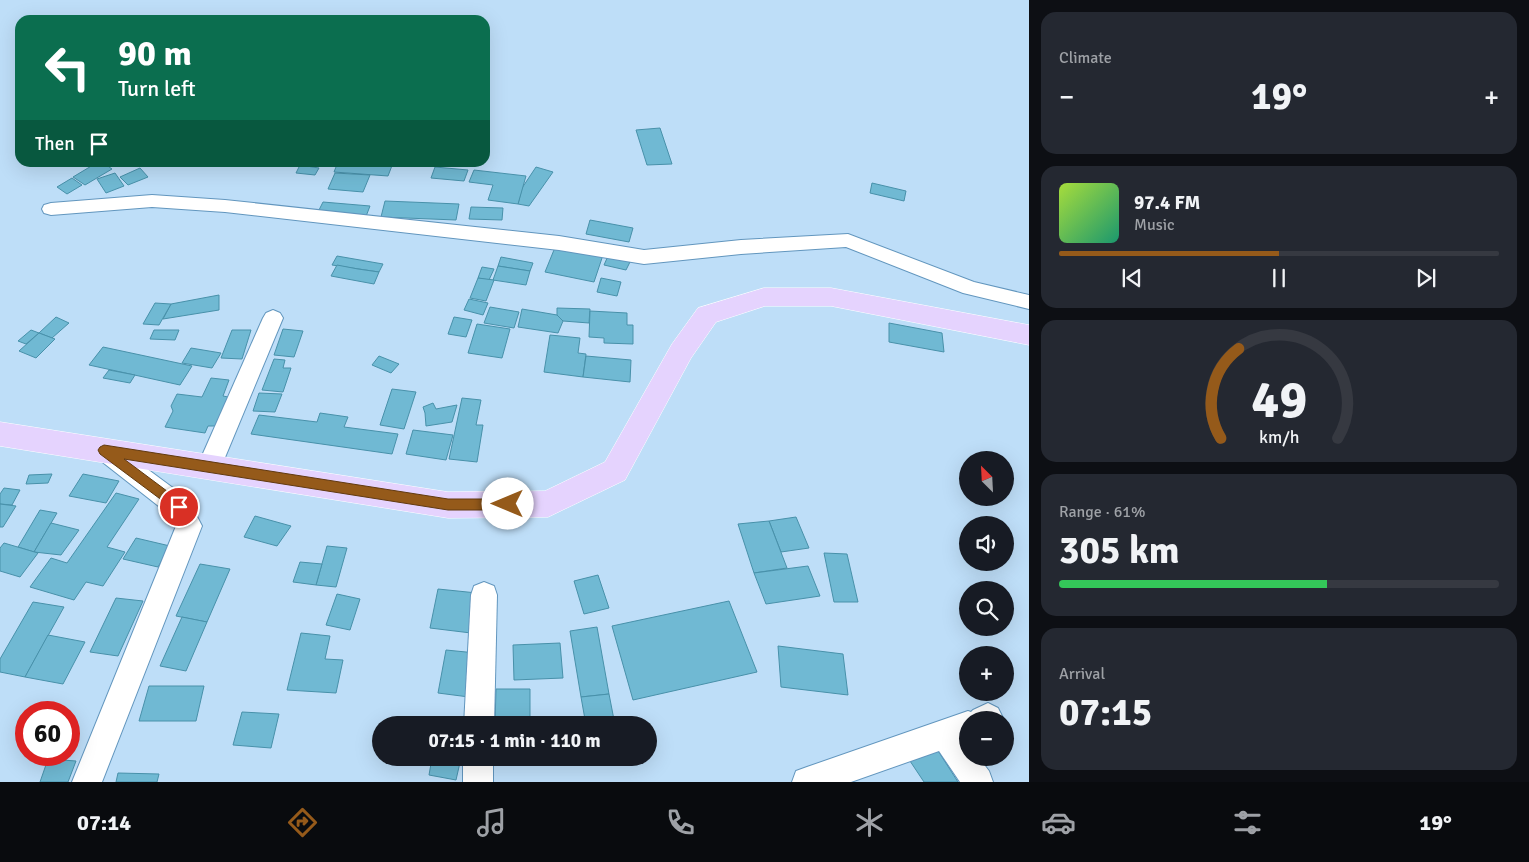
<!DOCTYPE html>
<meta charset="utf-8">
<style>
:root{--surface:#171b24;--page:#242831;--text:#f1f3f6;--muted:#9ea1a6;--line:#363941;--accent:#955a1a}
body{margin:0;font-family:Signika,sans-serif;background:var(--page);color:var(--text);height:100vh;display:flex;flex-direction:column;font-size:19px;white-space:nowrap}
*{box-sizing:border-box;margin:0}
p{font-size:16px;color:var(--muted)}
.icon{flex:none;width:28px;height:28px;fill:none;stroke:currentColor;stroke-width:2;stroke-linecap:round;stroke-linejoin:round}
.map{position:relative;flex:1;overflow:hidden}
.drawer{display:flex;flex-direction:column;gap:12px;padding:12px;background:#0d0f14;width:500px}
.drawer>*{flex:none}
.top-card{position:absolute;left:15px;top:15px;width:475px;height:152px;border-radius:15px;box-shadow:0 5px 20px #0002;background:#0b6e4f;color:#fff;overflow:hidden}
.needle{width:32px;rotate:336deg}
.tools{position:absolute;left:959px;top:451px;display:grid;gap:10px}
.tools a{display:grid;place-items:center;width:55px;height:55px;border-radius:50%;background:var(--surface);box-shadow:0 5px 20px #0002;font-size:25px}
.speed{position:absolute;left:15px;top:701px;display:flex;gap:10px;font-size:25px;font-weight:700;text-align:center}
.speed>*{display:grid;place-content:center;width:65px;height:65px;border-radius:50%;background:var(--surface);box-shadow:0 5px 20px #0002;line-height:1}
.speed .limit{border:8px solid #d22;background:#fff;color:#111}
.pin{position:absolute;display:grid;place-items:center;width:42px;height:42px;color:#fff;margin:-21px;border:2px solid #fff;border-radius:50%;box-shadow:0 1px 5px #0007}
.me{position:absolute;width:55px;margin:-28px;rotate:270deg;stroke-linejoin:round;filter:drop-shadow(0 0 4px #0008)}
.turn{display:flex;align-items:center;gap:18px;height:105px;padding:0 20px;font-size:22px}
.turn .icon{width:65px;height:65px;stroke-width:2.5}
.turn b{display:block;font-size:35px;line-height:42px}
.then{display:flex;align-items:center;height:48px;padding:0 20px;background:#0003;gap:10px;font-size:19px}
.big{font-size:38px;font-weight:800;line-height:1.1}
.drawer .card{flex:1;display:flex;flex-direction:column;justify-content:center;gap:8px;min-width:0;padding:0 18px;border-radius:15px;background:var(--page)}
.drawer .dial{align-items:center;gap:0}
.dial svg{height:130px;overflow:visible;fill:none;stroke:var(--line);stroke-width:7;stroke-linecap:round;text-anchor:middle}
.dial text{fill:var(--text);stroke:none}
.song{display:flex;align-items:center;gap:15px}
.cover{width:60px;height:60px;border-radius:8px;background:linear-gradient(135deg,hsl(80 70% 55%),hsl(160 70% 35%))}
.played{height:5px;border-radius:2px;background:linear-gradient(90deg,var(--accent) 50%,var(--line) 50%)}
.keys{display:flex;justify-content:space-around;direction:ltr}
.heat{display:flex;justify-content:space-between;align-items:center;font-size:28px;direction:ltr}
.charge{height:8px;border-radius:4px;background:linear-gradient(90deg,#34c759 61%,var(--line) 0)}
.trip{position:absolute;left:372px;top:716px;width:285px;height:50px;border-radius:25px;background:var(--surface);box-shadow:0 5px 20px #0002;font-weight:800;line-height:50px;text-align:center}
.menu{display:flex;height:80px;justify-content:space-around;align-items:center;background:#090b0e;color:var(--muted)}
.menu .icon{width:35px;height:35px}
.menu .on{color:var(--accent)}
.menu b{font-size:22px;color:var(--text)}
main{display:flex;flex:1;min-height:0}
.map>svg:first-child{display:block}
.building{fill:#70b9d3;stroke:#4891aa}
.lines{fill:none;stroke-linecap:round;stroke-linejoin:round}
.street-casing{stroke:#6296be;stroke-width:2}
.primary-casing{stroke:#fff;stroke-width:1}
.street{fill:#fff;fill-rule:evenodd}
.primary{fill:#e5d3fe;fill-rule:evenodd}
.route{fill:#955a1a;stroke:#613a11}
</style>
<main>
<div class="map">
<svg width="1029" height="782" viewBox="0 0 1029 782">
<rect width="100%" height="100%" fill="#bedef8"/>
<g class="building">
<path d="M660 128 672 164 647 165 636 130Z"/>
<path d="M98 162H102L112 169 85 185 73 177Z"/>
<path d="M287 162H322L319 166Z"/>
<path d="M338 162H392L393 163 388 176 334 172Z"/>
<path d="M300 165 319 168 315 175 296 173Z"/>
<path d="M435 167 468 170 464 181 431 178Z"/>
<path d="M536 167 553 172 529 206 518 204 522 188Z"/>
<path d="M140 168 148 177 128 185 120 177Z"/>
<path d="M474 170 526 176 518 204 488 200 493 185 469 182Z"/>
<path d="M115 173 124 186 106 193 97 179Z"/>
<path d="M335 173 370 175 363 192 328 189Z"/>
<path d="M72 178 82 185 67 194 57 187Z"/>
<path d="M872 183 906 191 904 201 870 193Z"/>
<path d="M385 201 459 204 456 220 381 217Z"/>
<path d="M323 202 370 206 365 219 317 214Z"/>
<path d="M471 207 503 208 502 220 469 219Z"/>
<path d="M590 220 633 228 629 242 586 234Z"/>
<path d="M556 245 603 255 594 282 545 272Z"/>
<path d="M337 256 383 264 379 272 332 265Z"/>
<path d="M608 256 630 262 626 270 604 265Z"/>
<path d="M501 257 533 263 530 271 498 266Z"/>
<path d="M337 265 358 269 379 272 374 284 331 276Z"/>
<path d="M498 266 530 271 526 285 493 280Z"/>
<path d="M482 267 494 269 489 280 478 278Z"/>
<path d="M478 278 494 280 486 301 470 298Z"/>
<path d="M601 278 621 282 617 296 597 292Z"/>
<path d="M219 295V310L163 319 171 304Z"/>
<path d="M469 299 488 303 483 315 464 310Z"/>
<path d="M155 303 171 304 159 325 143 324Z"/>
<path d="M490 307 519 312 514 328 484 323Z"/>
<path d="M557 308 590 309 589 323 563 321 557 315Z"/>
<path d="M522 309 557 315 563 321 558 333 518 327Z"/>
<path d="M590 311 627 313V325H633V344L604 343V338L589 337Z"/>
<path d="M56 317 69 323 52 338 39 333Z"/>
<path d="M454 317 472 320 466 337 448 334Z"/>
<path d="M889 323 942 333 944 352 889 342Z"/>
<path d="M477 324 510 329 502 358 468 353Z"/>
<path d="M283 329 303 331 294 357 274 355Z"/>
<path d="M31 330 39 333 26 344 18 341Z"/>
<path d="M154 330H179L175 340 150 339Z"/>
<path d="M232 330H251L242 359 221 358Z"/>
<path d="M39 333 55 339 36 358 19 351Z"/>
<path d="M550 335 580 338 578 353 586 354 583 377 544 372Z"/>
<path d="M103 347 192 366 180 385 89 365Z"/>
<path d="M191 348 221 353 212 368 182 363Z"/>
<path d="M379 356 399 364 391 373 372 365Z"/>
<path d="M586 356 631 360 630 382 583 377Z"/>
<path d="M274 359 285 360 283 368H291L283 392 262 390Z"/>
<path d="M109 370 135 375 130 383 103 378Z"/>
<path d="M211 378 229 380 223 396 228 397 217 426H208L205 433 165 427 173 411 171 406 177 394 202 397Z"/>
<path d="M392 389 416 392 404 429 380 425Z"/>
<path d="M259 393 282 394 275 412 253 411Z"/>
<path d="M462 398 481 400 476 425H483L477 462 449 459Z"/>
<path d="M433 403 436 409 457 405 452 422 426 426 425 413 423 407Z"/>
<path d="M320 413 348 417 344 427 398 434 392 454 251 434 259 415 317 422Z"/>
<path d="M413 430 453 435 446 460 406 454Z"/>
<path d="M52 474 48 483 26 484 29 475Z"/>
<path d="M83 474 119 481 106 503 69 496Z"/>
<path d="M4 488 20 490 12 505 0 504V494Z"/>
<path d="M116 493 139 499 107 547 125 552 103 586 86 582 74 600 30 587 51 558 67 563Z"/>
<path d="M0 504 16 506 3 527H0Z"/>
<path d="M40 510 57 513 34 552 18 547Z"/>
<path d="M255 516 291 526 277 546 244 537Z"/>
<path d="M796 517 809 548 781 552 769 521Z"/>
<path d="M769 521 787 568 754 573 738 524Z"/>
<path d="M51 523 79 530 61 555 34 552Z"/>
<path d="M136 538 170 546 158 567 123 559Z"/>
<path d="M4 543 38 553 20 577 0 571V548Z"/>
<path d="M327 546 347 548 336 587 316 585Z"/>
<path d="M824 553 847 554 858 602H834Z"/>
<path d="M300 562 322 564 316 585 293 582Z"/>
<path d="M200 564 230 569 207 622 176 616Z"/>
<path d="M808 566 820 596 766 604 754 573Z"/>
<path d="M598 575 609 608 584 614 574 581Z"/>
<path d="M438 589 477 593 471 633 430 628Z"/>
<path d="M337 594 360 599 350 630 326 625Z"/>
<path d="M116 598 143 601 118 656 90 652Z"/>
<path d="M729 601 757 672 633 700 612 626Z"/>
<path d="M33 602 64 607 25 677 0 672V659Z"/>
<path d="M182 617 207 622 186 671 160 666Z"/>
<path d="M597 627 609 694 581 697 570 631Z"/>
<path d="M301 633 330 636 325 659 343 660 336 693 287 690Z"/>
<path d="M48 635 85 642 63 684 25 677Z"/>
<path d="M560 643 563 678 514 680 513 645Z"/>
<path d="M778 646 843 654 848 695 781 687Z"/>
<path d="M446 650 476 653 469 697 438 693Z"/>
<path d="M149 686H204L196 721H139Z"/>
<path d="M496 689H530V725L495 724Z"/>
<path d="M609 694 615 725H586L581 697Z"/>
<path d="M242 712 279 714 271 748 233 745Z"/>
<path d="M935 746 958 782H924L908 758Z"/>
<path d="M432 758H461L456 780 429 775Z"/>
<path d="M48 759 76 761 68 782H40Z"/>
<path d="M118 773 159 774 157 782H116Z"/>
</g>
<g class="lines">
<g class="street-casing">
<g id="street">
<path d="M152 195 225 200 559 236 644 250 741 240 848 234 974 282 1029 295V309L963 293 846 247 741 254 644 264 559 250 225 212 152 207 51 215 44 213 42 209 44 205 51 203Z"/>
<path d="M273 310 280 313 283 318 221 467 218 474 209 477 200 474 197 467 263 318 266 313Z"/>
<path d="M104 440 112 443 188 499 202 526 102 782H72L176 526 170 515 96 457 92 450 96 443Z"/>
<path d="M484 582 494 586 497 595 494 725H464L471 595 474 586Z"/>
<path d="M988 703 998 708 1003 718 1002 720H968V758H979L989 771 993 782H960L939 751 851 782H792L796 771 807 767 968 711 971 712 973 710Z"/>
<rect x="463" y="758" width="30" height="24"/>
</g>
</g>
<g class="primary-casing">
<path id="primary" d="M764 288H831L1029 325V345L831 306H765L716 322 691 358 625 480 548 517 448 518 0 446V422L448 492 545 491 605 462 672 344 698 308Z"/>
</g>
<use href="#street" class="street"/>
<use href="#primary" class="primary"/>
</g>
<path class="route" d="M104 445 448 499H508L513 500 514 504 513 508 508 510H448L124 459 183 503 185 507 183 511 179 513 100 454 98 450 100 447Z"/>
</svg>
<div class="tools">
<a><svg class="needle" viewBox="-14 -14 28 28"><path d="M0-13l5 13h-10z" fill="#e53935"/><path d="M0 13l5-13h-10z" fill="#9ea1a6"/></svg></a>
<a><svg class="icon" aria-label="sound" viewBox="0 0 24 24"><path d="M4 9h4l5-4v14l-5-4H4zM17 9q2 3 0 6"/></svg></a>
<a><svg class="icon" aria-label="search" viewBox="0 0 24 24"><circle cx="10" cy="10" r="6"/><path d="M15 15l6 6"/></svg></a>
<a>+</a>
<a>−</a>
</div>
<div class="speed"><div class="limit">60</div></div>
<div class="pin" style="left:179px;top:507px;background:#d93025"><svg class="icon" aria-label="arrive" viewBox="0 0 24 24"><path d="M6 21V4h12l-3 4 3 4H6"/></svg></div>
<svg class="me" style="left:508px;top:504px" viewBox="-20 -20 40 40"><circle r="19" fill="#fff"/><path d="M0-13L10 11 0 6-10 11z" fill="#955a1a"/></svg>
<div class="trip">07:15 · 1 min · 110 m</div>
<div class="top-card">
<div class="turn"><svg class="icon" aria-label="left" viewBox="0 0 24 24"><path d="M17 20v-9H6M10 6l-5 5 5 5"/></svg><div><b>90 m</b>Turn left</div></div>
<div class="then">Then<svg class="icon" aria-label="arrive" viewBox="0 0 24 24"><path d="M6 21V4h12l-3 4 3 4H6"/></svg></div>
</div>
</div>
<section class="drawer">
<div class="card"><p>Climate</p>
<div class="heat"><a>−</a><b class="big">19°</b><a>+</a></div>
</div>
<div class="card">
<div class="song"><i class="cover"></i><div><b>97.4 FM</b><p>Music</p></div></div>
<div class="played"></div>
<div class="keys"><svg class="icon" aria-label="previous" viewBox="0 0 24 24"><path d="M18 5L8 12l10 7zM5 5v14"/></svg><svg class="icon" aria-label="pause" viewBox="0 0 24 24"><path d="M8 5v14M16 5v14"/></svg><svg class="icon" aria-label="next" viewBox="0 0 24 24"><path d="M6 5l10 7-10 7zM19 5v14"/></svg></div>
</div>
<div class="card dial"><svg viewBox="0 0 100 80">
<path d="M14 69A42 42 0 1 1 86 69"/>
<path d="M14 69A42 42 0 0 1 25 14" stroke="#955a1a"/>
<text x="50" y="56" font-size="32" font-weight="700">49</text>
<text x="50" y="72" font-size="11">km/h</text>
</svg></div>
<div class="card"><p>Range · 61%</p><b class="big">305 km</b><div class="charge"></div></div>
<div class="card"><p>Arrival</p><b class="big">07:15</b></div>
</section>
</main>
<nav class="menu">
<b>07:14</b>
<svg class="icon on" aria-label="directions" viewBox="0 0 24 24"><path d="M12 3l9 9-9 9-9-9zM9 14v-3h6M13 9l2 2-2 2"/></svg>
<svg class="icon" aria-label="music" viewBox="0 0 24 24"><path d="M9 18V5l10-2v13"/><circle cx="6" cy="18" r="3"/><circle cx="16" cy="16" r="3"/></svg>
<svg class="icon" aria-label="phone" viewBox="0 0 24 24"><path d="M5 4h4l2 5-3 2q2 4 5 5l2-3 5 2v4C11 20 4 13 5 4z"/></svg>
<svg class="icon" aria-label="climate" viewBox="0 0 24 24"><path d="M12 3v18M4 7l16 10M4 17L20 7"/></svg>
<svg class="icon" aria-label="car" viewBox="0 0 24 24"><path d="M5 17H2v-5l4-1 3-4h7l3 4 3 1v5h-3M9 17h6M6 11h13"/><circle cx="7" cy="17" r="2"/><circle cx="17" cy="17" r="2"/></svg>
<svg class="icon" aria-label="filters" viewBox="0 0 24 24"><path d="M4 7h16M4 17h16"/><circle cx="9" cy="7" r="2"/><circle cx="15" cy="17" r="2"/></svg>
<b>19°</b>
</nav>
